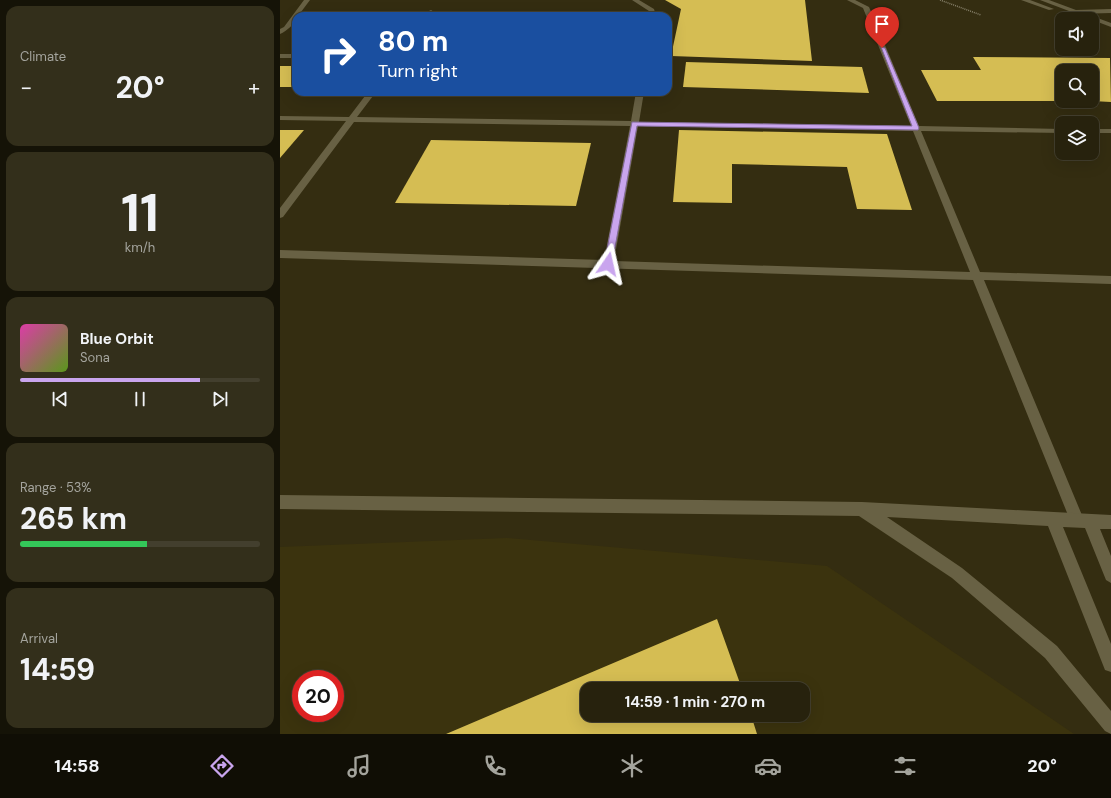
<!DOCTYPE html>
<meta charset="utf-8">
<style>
:root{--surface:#27220d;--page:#332f1b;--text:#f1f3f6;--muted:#a4a49d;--line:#433f2e;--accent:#c9a5ee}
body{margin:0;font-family:"DM Sans",sans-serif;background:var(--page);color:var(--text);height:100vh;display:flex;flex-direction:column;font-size:15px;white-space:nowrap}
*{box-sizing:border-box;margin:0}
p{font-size:13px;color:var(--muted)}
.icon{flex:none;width:22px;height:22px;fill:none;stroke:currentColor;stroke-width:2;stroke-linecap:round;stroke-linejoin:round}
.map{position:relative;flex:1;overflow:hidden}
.sheet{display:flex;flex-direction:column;gap:6px;padding:6px;background:#151307;width:280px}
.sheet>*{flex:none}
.guide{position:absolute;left:12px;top:12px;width:380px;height:84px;border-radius:12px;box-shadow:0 4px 16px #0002,0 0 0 1px var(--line);background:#1a4fa0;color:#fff;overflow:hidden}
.tools{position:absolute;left:775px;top:12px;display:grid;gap:8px}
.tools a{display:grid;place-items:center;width:44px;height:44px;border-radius:8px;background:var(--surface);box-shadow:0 4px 16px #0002,0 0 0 1px var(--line);font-size:20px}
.speed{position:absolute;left:12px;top:670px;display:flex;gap:8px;font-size:20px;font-weight:700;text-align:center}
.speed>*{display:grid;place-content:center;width:52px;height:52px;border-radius:50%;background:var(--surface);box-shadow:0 4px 16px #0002,0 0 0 1px var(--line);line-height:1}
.speed .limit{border:6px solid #d22;background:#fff;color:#111}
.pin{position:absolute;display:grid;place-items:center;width:34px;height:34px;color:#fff;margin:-41px -17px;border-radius:50% 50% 50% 0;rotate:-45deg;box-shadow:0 0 4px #0007}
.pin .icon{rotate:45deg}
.me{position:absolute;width:44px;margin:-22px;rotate:11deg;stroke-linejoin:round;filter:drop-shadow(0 0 3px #0008)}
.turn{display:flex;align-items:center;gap:14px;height:84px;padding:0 20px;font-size:18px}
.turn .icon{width:52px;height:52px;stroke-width:2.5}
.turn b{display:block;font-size:28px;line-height:34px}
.big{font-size:30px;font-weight:700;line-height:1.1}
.sheet .widget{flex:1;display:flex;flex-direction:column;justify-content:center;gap:6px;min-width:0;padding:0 14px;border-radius:12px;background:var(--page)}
.sheet .dial{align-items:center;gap:0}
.dial b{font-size:52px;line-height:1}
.song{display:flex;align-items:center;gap:12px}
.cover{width:48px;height:48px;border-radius:6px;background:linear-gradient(135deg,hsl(320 70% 55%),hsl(90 70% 35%))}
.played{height:4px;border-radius:2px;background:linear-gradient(90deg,var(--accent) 75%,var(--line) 75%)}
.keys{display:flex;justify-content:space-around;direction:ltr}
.heat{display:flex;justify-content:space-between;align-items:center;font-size:22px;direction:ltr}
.charge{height:6px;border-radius:3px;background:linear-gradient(90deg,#34c759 53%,var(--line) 0)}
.trip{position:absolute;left:300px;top:682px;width:230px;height:40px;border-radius:12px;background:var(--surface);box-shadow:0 4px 16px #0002,0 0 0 1px var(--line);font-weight:700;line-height:40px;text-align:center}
.tab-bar{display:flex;height:64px;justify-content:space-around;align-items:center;background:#100e05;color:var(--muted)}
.tab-bar .icon{width:28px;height:28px}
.tab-bar .current{color:var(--accent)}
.tab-bar b{font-size:18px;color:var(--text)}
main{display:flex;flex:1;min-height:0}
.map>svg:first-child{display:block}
.built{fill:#3b330e;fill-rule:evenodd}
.building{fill:#d5bd53}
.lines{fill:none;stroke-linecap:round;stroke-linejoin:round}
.path{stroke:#88826c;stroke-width:1.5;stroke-dasharray:1 1;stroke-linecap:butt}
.service{fill:#686144;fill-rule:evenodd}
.tertiary{fill:#686144;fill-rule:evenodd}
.route{fill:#c9a5ee;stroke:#836b9b}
</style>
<main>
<section class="sheet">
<div class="widget"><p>Climate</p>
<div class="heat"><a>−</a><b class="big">20°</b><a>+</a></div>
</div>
<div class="widget dial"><b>11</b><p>km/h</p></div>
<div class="widget">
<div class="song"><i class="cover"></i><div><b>Blue Orbit</b><p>Sona</p></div></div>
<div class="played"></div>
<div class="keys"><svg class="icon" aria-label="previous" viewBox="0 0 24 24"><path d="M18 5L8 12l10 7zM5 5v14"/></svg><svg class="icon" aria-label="pause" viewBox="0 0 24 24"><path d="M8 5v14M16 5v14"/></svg><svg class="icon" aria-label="next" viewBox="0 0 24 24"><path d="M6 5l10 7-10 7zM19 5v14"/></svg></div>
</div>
<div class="widget"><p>Range · 53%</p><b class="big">265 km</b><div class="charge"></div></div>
<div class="widget"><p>Arrival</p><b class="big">14:59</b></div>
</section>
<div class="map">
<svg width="831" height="734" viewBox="0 0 831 734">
<rect width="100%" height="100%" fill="#342d11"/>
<path class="built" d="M227 538 547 566 794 734H0V547ZM21 679H55V713H21ZM307 689H523V715H307Z"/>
<g class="building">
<path d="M385 0H525L532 61 391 56 401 9Z"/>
<path d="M693 57 830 58 831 102 812 101V71H782V101H657L641 70H701Z"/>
<path d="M406 62 582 67 589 93 403 87Z"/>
<rect x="0" y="66" width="16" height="21"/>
<path d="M0 130H24L0 158Z"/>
<path d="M399 130 607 134 632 210 577 209 567 167 452 164V203L393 202Z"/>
<path d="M151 140 311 143 296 206 115 203Z"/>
<path d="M437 619 462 689H307V715H471L477 734H166Z"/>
</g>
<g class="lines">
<path class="path" d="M660 0 701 15"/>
<g class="service">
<path d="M352 0H359L374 9 376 16H370L369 11Z"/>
<path d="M567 0H575L589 7 639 126 782 129V133L641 131 700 272 831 276V284L704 280 804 520 802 525 797 527 792 525 693 280 0 258V250L324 260 350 126 74 122 3 217 0 218V208L66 121 0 120V116L69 117 88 92H96L77 117 351 121 356 92H364L359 122 631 126 583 8ZM358 126 633 131 690 272 334 261Z"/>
<path d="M831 9V13L795 14 792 12 795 10Z"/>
<path d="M151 10 154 12 152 16H146L149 11Z"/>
<rect x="0" y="54" width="16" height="4"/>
<rect x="812" y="129" width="19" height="4"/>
</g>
<g class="tertiary">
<path d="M24 0H30L18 16H16C15 24 7 31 0 34V29L4 27Z"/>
<path d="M741 0H750L774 9 769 10Z"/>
<path d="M760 0H769L831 23V27Z"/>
<path d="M0 495 582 502 831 515V529H820L831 556V583L826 580 805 528 783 527 831 644V672L825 670 768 526 607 517 682 568 777 646 831 711V734L825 731 765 658 672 578 579 516 0 509Z"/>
</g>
</g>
<path class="route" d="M601 47 605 48 639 128 638 130 357 126 332 264 331 266H326L324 264 352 122 632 126Z"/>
</svg>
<div class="tools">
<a><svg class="icon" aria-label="sound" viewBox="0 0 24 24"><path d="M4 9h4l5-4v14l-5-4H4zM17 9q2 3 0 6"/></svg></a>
<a><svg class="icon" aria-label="search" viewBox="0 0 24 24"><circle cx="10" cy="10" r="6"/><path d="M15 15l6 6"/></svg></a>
<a><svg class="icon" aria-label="layers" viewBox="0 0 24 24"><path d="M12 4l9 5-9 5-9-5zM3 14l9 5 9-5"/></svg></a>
</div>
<div class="speed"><div class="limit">20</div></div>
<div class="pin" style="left:602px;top:48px;background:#d93025"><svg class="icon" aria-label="arrive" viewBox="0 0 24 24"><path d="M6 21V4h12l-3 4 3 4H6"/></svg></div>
<svg class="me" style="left:328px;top:264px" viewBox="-20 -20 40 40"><path d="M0-17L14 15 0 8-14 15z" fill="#c9a5ee" stroke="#fff" stroke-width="4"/></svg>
<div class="trip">14:59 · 1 min · 270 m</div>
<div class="guide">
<div class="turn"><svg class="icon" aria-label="right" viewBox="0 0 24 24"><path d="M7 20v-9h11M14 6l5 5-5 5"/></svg><div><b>80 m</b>Turn right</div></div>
</div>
</div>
</main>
<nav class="tab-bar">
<b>14:58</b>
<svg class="icon current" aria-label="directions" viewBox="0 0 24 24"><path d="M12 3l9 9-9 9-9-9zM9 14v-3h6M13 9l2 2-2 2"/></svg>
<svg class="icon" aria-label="music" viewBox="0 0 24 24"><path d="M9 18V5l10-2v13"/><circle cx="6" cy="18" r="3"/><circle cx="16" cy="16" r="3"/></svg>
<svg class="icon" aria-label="phone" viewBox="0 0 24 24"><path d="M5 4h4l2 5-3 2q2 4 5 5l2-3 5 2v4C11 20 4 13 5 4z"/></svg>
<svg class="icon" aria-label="climate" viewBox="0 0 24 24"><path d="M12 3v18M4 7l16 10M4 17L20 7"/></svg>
<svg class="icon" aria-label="car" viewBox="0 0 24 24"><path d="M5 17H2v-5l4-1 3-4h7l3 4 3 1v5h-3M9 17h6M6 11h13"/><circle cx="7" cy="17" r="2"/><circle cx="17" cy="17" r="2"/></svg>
<svg class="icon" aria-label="filters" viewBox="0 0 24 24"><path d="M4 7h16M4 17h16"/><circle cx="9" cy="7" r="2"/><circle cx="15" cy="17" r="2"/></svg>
<b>20°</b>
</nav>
